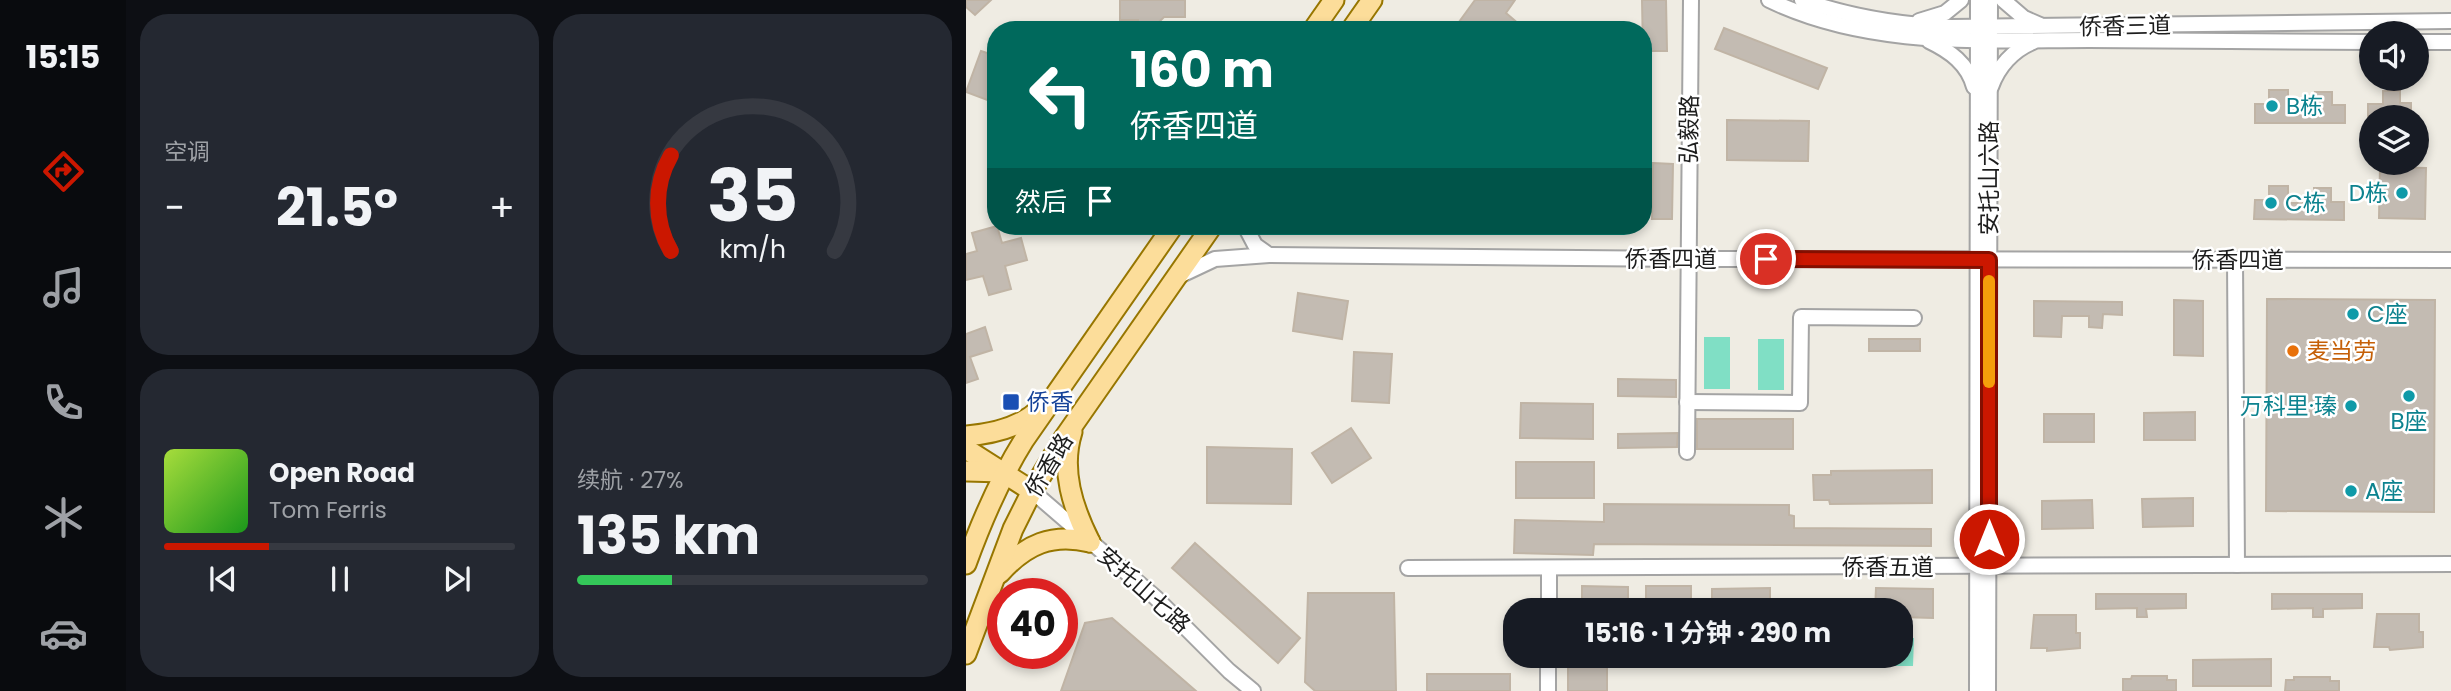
<!DOCTYPE html>
<html lang="zh">
<meta charset="utf-8">
<style>
:root{--surface:#171b24;--page:#242831;--text:#f1f3f6;--muted:#9ea1a6;--line:#363941;--accent:#cb1700}
body{margin:0;font-family:Poppins,"Noto Sans SC",sans-serif;background:var(--page);color:var(--text);height:100vh;display:flex;flex-direction:column;font-size:26px;white-space:nowrap}
*{box-sizing:border-box;margin:0}
p{font-size:23px;color:var(--muted)}
.icon{flex:none;width:38px;height:38px;fill:none;stroke:currentColor;stroke-width:2;stroke-linecap:round;stroke-linejoin:round}
.map{position:relative;flex:1;overflow:hidden}
.details{display:flex;flex-direction:column;gap:14px;padding:14px;background:#0d0f14;width:840px}
.details>*{flex:none}
.hud{position:absolute;left:21px;top:21px;width:665px;height:214px;border-radius:28px;box-shadow:0 4px 10px #0003;background:#00695c;color:#fff;overflow:hidden}
.tools{position:absolute;left:1393px;top:21px;display:grid;gap:14px}
.tools a{display:grid;place-items:center;width:70px;height:70px;border-radius:50%;background:var(--surface);box-shadow:0 4px 10px #0003;font-size:35px}
.speed{position:absolute;left:21px;top:578px;display:flex;gap:14px;font-size:35px;font-weight:700;text-align:center}
.speed>*{display:grid;place-content:center;width:91px;height:91px;border-radius:50%;background:var(--surface);box-shadow:0 4px 10px #0003;line-height:1}
.speed .limit{border:10px solid #d22;background:#fff;color:#111}
.pin{position:absolute;display:grid;place-items:center;width:60px;height:60px;color:#fff;margin:-30px;border:4px solid #fff;border-radius:50%;box-shadow:0 2px 7px #0007}
.me{position:absolute;width:77px;margin:-38px;rotate:0deg;stroke-linejoin:round;filter:drop-shadow(0 0 5px #0008)}
.turn{display:flex;align-items:center;gap:24px;height:147px;padding:0 28px;font-size:32px}
.turn .icon{width:91px;height:91px;stroke-width:2.5}
.turn b{display:block;font-size:49px;line-height:60px}
.then{display:flex;align-items:center;height:66px;padding:0 28px;background:#0003;gap:14px;font-size:26px}
.big{font-size:52px;font-weight:700;line-height:1.1}
.details .tile{flex:1;display:flex;flex-direction:column;justify-content:center;gap:10px;min-width:0;padding:0 24px;border-radius:28px;background:var(--page)}
.details .dial{align-items:center;gap:0}
.dial svg{height:182px;overflow:visible;fill:none;stroke:var(--line);stroke-width:7;stroke-linecap:round;text-anchor:middle}
.dial text{fill:var(--text);stroke:none}
.song{display:flex;align-items:center;gap:21px}
.cover{width:84px;height:84px;border-radius:10px;background:linear-gradient(135deg,hsl(80 70% 55%),hsl(120 70% 35%))}
.played{height:7px;border-radius:4px;background:linear-gradient(90deg,var(--accent) 30%,var(--line) 30%)}
.keys{display:flex;justify-content:space-around;direction:ltr}
.heat{display:flex;justify-content:space-between;align-items:center;font-size:38px;direction:ltr}
.charge{height:10px;border-radius:5px;background:linear-gradient(90deg,#34c759 27%,var(--line) 0)}
.details .tiles{flex:1;display:grid;gap:14px;grid-template-columns:repeat(2,1fr)}
.trip{position:absolute;left:537px;top:598px;width:410px;height:70px;border-radius:28px;background:var(--surface);box-shadow:0 4px 10px #0003;font-weight:700;line-height:70px;text-align:center}
main{display:flex;flex:1;min-height:0}
.menu{display:flex;flex-direction:column;width:126px;justify-content:space-around;align-items:center;background:#090b0e;color:var(--muted)}
.menu .icon{width:49px;height:49px}
.menu .current{color:var(--accent)}
.menu b{font-size:32px;color:var(--text)}
.map>svg:first-child{display:block}
.pitch{fill:#80dfc5}
.building{fill:#c3bbb2;stroke:#c0b4a5;stroke-width:2}
.lines{fill:none;stroke-linecap:round;stroke-linejoin:round}
.minor-casing{stroke:#a4a4a4;stroke-width:18}
.major-casing{stroke:#977600;stroke-width:23}
.minor{stroke:#fff;stroke-width:14}
.major{stroke:#fcdd9a;stroke-width:19}
.route-casing{stroke:#840f00;stroke-width:18}
.route{stroke:#cb1700;stroke-width:12}
.slow{stroke:#f59e0b;stroke-width:12}
.culture-dot{fill:#0f9aa8;stroke:#fff;stroke-width:2.5}
.food-dot{fill:#e8710a;stroke:#fff;stroke-width:2.5}
.transit-dot{fill:#1a4fb4;stroke:#fff;stroke-width:2.5}
.labels{text-anchor:middle;dominant-baseline:central;stroke-width:5;stroke-linejoin:round;paint-order:stroke}
.street-label{font-size:23px;fill:#1d1d1d;stroke:#fff}
.culture-label{font-size:23px;fill:#0d838f;stroke:#fff;text-anchor:start}
.food-label{font-size:23px;fill:#c56008;stroke:#fff;text-anchor:start}
.transit-label{font-size:23px;fill:#164399;stroke:#fff;text-anchor:start}
</style>
<main>
<nav class="menu">
<b>15:15</b>
<svg class="icon current" aria-label="directions" viewBox="0 0 24 24"><path d="M12 3l9 9-9 9-9-9zM9 14v-3h6M13 9l2 2-2 2"/></svg>
<svg class="icon" aria-label="music" viewBox="0 0 24 24"><path d="M9 18V5l10-2v13"/><circle cx="6" cy="18" r="3"/><circle cx="16" cy="16" r="3"/></svg>
<svg class="icon" aria-label="phone" viewBox="0 0 24 24"><path d="M5 4h4l2 5-3 2q2 4 5 5l2-3 5 2v4C11 20 4 13 5 4z"/></svg>
<svg class="icon" aria-label="climate" viewBox="0 0 24 24"><path d="M12 3v18M4 7l16 10M4 17L20 7"/></svg>
<svg class="icon" aria-label="car" viewBox="0 0 24 24"><path d="M5 17H2v-5l4-1 3-4h7l3 4 3 1v5h-3M9 17h6M6 11h13"/><circle cx="7" cy="17" r="2"/><circle cx="17" cy="17" r="2"/></svg>
</nav>
<section class="details">
<div class="tiles">
<div class="tile"><p>空调</p>
<div class="heat"><a>−</a><b class="big">21.5°</b><a>+</a></div>
</div>
<div class="tile dial"><svg viewBox="0 0 100 80">
<path d="M14 69A42 42 0 1 1 86 69"/>
<path d="M14 69A42 42 0 0 1 14 27" stroke="#cb1700"/>
<text x="50" y="56" font-size="32" font-weight="700">35</text>
<text x="50" y="72" font-size="11">km/h</text>
</svg></div>
<div class="tile">
<div class="song"><i class="cover"></i><div><b>Open Road</b><p>Tom Ferris</p></div></div>
<div class="played"></div>
<div class="keys"><svg class="icon" aria-label="previous" viewBox="0 0 24 24"><path d="M18 5L8 12l10 7zM5 5v14"/></svg><svg class="icon" aria-label="pause" viewBox="0 0 24 24"><path d="M8 5v14M16 5v14"/></svg><svg class="icon" aria-label="next" viewBox="0 0 24 24"><path d="M6 5l10 7-10 7zM19 5v14"/></svg></div>
</div>
<div class="tile"><p>续航 · 27%</p><b class="big">135 km</b><div class="charge"></div></div>
</div>
</section>
<div class="map">
<svg width="1485" height="691" viewBox="0 0 1485 691">
<rect width="100%" height="100%" fill="#efece3"/>
<g class="pitch">
<rect x="738" y="337" width="26" height="52"/>
<rect x="792" y="339" width="26" height="51"/>
<path d="M935 638H948L947 666H896V656H934Z"/>
<rect x="760" y="656" width="51" height="6"/>
</g>
<g class="building">
<path d="M0 0H25L9 15 0 7Z"/>
<path d="M154 0H219V17H198L191 24V30H172V20H154Z"/>
<path d="M509 0H549L540 13 560 30H504L493 22Z"/>
<path d="M676 0H700L701 51H677Z"/>
<path d="M758 28 861 68 852 89 749 49Z"/>
<path d="M15 51 30 56V85L24 101 0 92Z"/>
<path d="M1303 90H1322V107H1349V92H1366V105H1379V123H1289V104H1303Z"/>
<path d="M1417 91H1434V103H1445V117H1402V104H1417Z"/>
<path d="M761 120 843 121 842 161 761 160Z"/>
<path d="M687 163 707 164 706 219H686Z"/>
<path d="M1414 167 1460 168 1459 219 1413 218Z"/>
<path d="M1303 186H1322V203H1348V188H1365V202H1378V220L1288 219 1289 200H1303Z"/>
<path d="M31 226 36 243 55 238 61 260 39 266 45 289 23 295 17 276 0 280V254L11 251 6 233Z"/>
<path d="M332 293 382 301 376 339 327 331Z"/>
<path d="M1301 299 1469 300 1468 512 1300 511Z"/>
<path d="M1208 300 1237 301V356L1208 355Z"/>
<path d="M1068 301 1156 302V315L1137 314 1136 328 1123 327V316H1096L1095 337 1068 336Z"/>
<path d="M19 327 26 350 4 357 12 379 0 383V334Z"/>
<rect x="903" y="339" width="51" height="12"/>
<path d="M388 352 426 354 423 403 386 401Z"/>
<path d="M652 379 710 380V397L652 396Z"/>
<path d="M555 403 627 404V439L554 438Z"/>
<path d="M1229 412V440H1178V413Z"/>
<rect x="1078" y="414" width="50" height="28"/>
<rect x="731" y="419" width="96" height="30"/>
<path d="M385 428 405 458 366 483 346 453Z"/>
<path d="M712 433 711 447 652 448V434Z"/>
<path d="M241 447 326 449 325 504 241 503Z"/>
<rect x="550" y="462" width="78" height="36"/>
<path d="M966 470V503L864 504 863 500H848L847 475H865V471Z"/>
<path d="M1227 498V526L1177 527 1176 499Z"/>
<path d="M1126 500 1127 528 1076 529V501Z"/>
<path d="M638 504 823 505V515L828 516V528L965 529V546L628 544 627 555 548 553 549 520 638 522Z"/>
<path d="M229 543 334 638 312 663 206 568Z"/>
<path d="M616 586 662 587V611H622V604H616Z"/>
<rect x="680" y="586" width="45" height="25"/>
<path d="M804 588V600H886V611H746V589Z"/>
<path d="M910 588 967 589V618L934 617V611H909Z"/>
<path d="M342 593H428L430 691H349L339 682Z"/>
<path d="M1130 594H1220V608L1180 609 1181 617H1171V608L1130 609Z"/>
<path d="M1306 594H1396V608L1357 609V617H1347V608L1306 609Z"/>
<path d="M1411 614H1453V632H1457V647L1424 650 1423 647H1408Z"/>
<path d="M1068 615H1110V633H1114V648L1081 651V648H1065Z"/>
<path d="M146 618 230 691H95L119 623Z"/>
<rect x="602" y="656" width="39" height="35"/>
<path d="M1305 659V686H1227V660Z"/>
<rect x="461" y="674" width="83" height="17"/>
<path d="M1166 676H1201V680H1210V691H1157V679H1165Z"/>
<path d="M1328 677H1364V681H1373V691H1319L1320 680H1328Z"/>
</g>
<g class="lines">
<g class="minor-casing">
<g id="minor">
<path d="M803 0C903 48 1015 40 1123 40 1217 41 1311 41 1405 42"/>
<path d="M836 0C885 17 934 25 985 27L1485 21"/>
<path d="M1037 0 1058 18 1074 25"/>
<path d="M953 21 979 13 995 0"/>
<path d="M963 41C984 51 1002 64 1008 87"/>
<path d="M1451 42H1485"/>
<path d="M1025 87C1032 67 1047 50 1067 42"/>
<path d="M279 226 289 245 303 255"/>
<path d="M1269 260 1271 565"/>
<path d="M213 276 249 259 303 255 721 259 1485 260"/>
<path d="M721 402 834 403 835 317 948 318"/>
<path d="M721 452 725 0"/>
<path d="M66 491 190 598 263 671 287 691"/>
<path d="M442 568 1485 564"/>
<path d="M583 611V568"/>
<path d="M582 691V656"/>
<path d="M1011 691 1012 0"/>
<path d="M1022 691 1024 0"/>
</g>
</g>
<g class="major-casing">
<g id="major">
<path d="M347 30 368 0"/>
<path d="M385 30 406 0"/>
<path d="M106 432C94 470 107 508 124 542"/>
<path d="M0 436C26 434 55 427 74 409"/>
<path d="M0 449 66 491"/>
<path d="M0 471 37 472"/>
<path d="M0 564C16 520 33 480 58 440L207 226"/>
<path d="M34 573C60 544 86 533 124 542"/>
<path d="M0 654 47 529 66 491 98 438 246 226"/>
</g>
</g>
<use href="#minor" class="minor"/>
<use href="#major" class="major"/>
</g>
<g class="lines">
<g class="route-casing">
<path id="route" d="M800 259 1023 260V539"/>
</g>
<use href="#route" class="route"/>
<path class="slow" d="M1023 382V281"/>
</g>
<g class="culture-dot">
<circle cx="1306" cy="106" r="7"/>
<circle cx="1436" cy="193" r="7"/>
<circle cx="1305" cy="203" r="7"/>
<circle cx="1387" cy="314" r="7"/>
<circle cx="1443" cy="396" r="7"/>
<circle cx="1385" cy="406" r="7"/>
<circle cx="1385" cy="491" r="7"/>
</g>
<circle class="food-dot" cx="1327" cy="351" r="7"/>
<rect class="transit-dot" x="36" y="393" width="18" height="18" rx="3.5"/>
<g class="labels">
<g class="street-label">
<text transform="translate(1159 26) rotate(-1)">侨香三道</text>
<text transform="translate(723 129) rotate(-89)">弘毅路</text>
<text transform="translate(1023 178) rotate(-90)">安托山六路</text>
<text x="705" y="259">侨香四道</text>
<text x="1272" y="260">侨香四道</text>
<text transform="translate(83 465) rotate(-59)">侨香路</text>
<text x="922" y="567">侨香五道</text>
<text transform="translate(178 590) rotate(42)">安托山七路</text>
</g>
<g class="culture-label">
<text x="1320" y="106">B栋</text>
<text x="1422" y="193" text-anchor="end">D栋</text>
<text x="1319" y="203">C栋</text>
<text x="1401" y="314">C座</text>
<text x="1371" y="406" text-anchor="end">万科里·瑧</text>
<text x="1443" y="421" text-anchor="middle">B座</text>
<text x="1399" y="491">A座</text>
</g>
<g class="food-label">
<text x="1341" y="351">麦当劳</text>
</g>
<g class="transit-label">
<text x="61" y="402">侨香</text>
</g>
</g>
</svg>
<div class="tools">
<a><svg class="icon" aria-label="sound" viewBox="0 0 24 24"><path d="M4 9h4l5-4v14l-5-4H4zM17 9q2 3 0 6"/></svg></a>
<a><svg class="icon" aria-label="layers" viewBox="0 0 24 24"><path d="M12 4l9 5-9 5-9-5zM3 14l9 5 9-5"/></svg></a>
</div>
<div class="speed"><div class="limit">40</div></div>
<div class="pin" style="left:800px;top:259px;background:#d93025"><svg class="icon" aria-label="arrive" viewBox="0 0 24 24"><path d="M6 21V4h12l-3 4 3 4H6"/></svg></div>
<svg class="me" style="left:1023px;top:539px" viewBox="-20 -20 40 40"><circle r="17" fill="#cb1700" stroke="#fff" stroke-width="3"/><path d="M0-11L8 9 0 5-8 9z" fill="#fff"/></svg>
<div class="trip">15:16 · 1 分钟 · 290 m</div>
<div class="hud">
<div class="turn"><svg class="icon" aria-label="left" viewBox="0 0 24 24"><path d="M17 20v-9H6M10 6l-5 5 5 5"/></svg><div><b>160 m</b>侨香四道</div></div>
<div class="then">然后<svg class="icon" aria-label="arrive" viewBox="0 0 24 24"><path d="M6 21V4h12l-3 4 3 4H6"/></svg></div>
</div>
</div>
</main>
